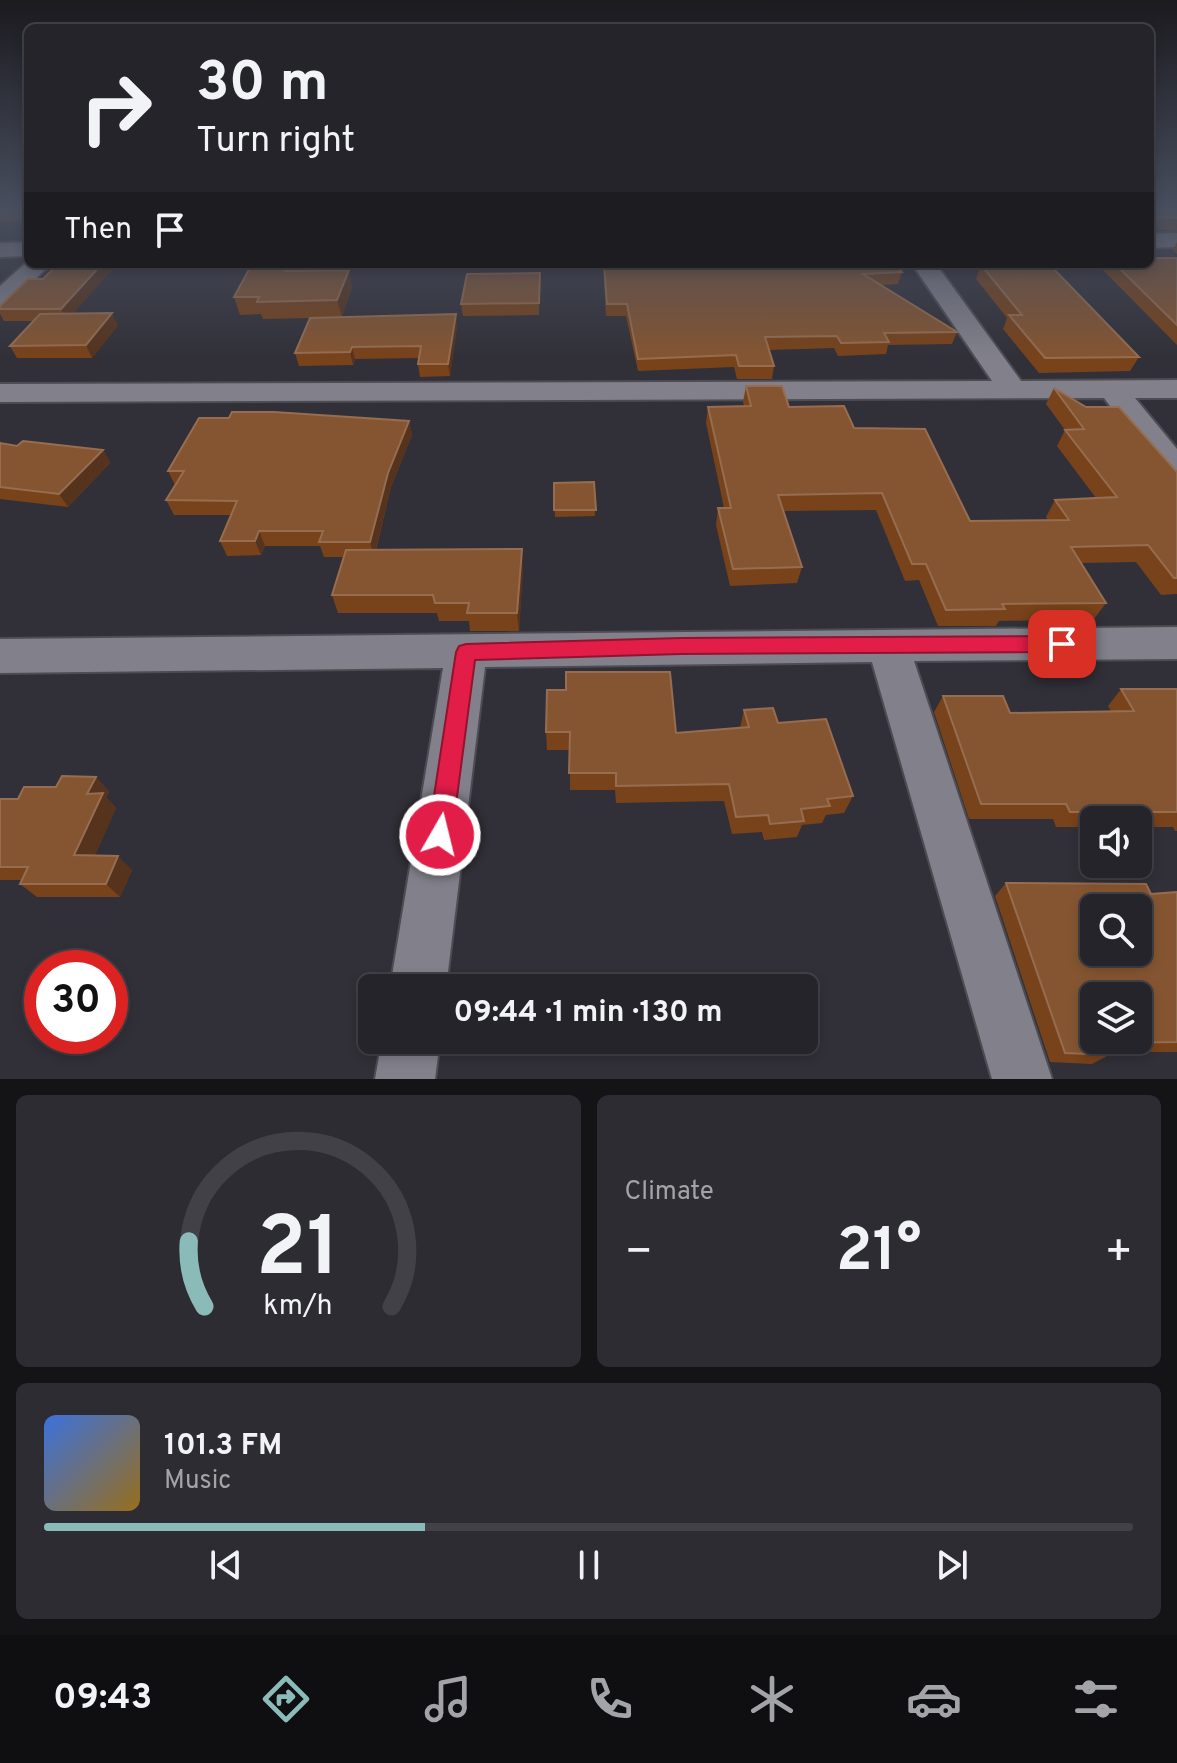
<!DOCTYPE html>
<meta charset="utf-8">
<style>
:root{--surface:#25242a;--page:#2d2c32;--text:#f1f3f6;--muted:#a3a4a8;--line:#424147;--accent:#8bbbb9}
body{margin:0;font-family:Overpass,sans-serif;background:var(--page);color:var(--text);height:100vh;display:flex;flex-direction:column;font-size:30px;white-space:nowrap}
*{box-sizing:border-box;margin:0}
p{font-size:26px;color:var(--muted)}
.icon{flex:none;width:44px;height:44px;fill:none;stroke:currentColor;stroke-width:2;stroke-linecap:round;stroke-linejoin:round}
.map{position:relative;height:1079px;overflow:hidden}
.panel{display:flex;flex-direction:column;gap:16px;padding:16px;background:#141417;flex:1}
.panel>*{flex:none}
.top-card{position:absolute;left:24px;top:24px;width:1130px;height:244px;border-radius:12px;box-shadow:0 4px 12px #0003,0 0 0 2px var(--line);background:#25242a;color:var(--text);overflow:hidden}
.buttons{position:absolute;left:1080px;top:806px;display:grid;gap:16px}
.buttons a{display:grid;place-items:center;width:72px;height:72px;border-radius:12px;background:var(--surface);box-shadow:0 4px 12px #0003,0 0 0 2px var(--line);font-size:40px}
.speed{position:absolute;left:24px;top:950px;display:flex;gap:16px;font-size:40px;font-weight:700;text-align:center}
.speed>*{display:grid;place-content:center;width:104px;height:104px;border-radius:50%;background:var(--surface);box-shadow:0 4px 12px #0003,0 0 0 2px var(--line);line-height:1}
.speed .limit{border:12px solid #d22;background:#fff;color:#111}
.pin{position:absolute;display:grid;place-items:center;width:68px;height:68px;color:#fff;margin:-34px;border-radius:16px;box-shadow:0 4px 12px #0006}
.me{position:absolute;width:88px;margin:-44px;rotate:8deg;stroke-linejoin:round;filter:drop-shadow(0 0 6px #0008)}
.turn{display:flex;align-items:center;gap:28px;height:168px;padding:0 40px;font-size:36px}
.turn .icon{width:104px;height:104px;stroke-width:2.5}
.turn b{display:block;font-size:56px;line-height:68px}
.then{display:flex;align-items:center;height:76px;padding:0 40px;background:#0003;gap:16px;font-size:30px}
.big{font-size:60px;font-weight:700;line-height:1.1}
.panel .tile{flex:1;display:flex;flex-direction:column;justify-content:center;gap:12px;min-width:0;padding:0 28px;border-radius:12px;background:var(--page)}
.panel .dial{align-items:center;gap:0}
.dial svg{height:208px;overflow:visible;fill:none;stroke:var(--line);stroke-width:7;stroke-linecap:round;text-anchor:middle}
.dial text{fill:var(--text);stroke:none}
.song{display:flex;align-items:center;gap:24px}
.cover{width:96px;height:96px;border-radius:12px;background:linear-gradient(135deg,hsl(220 70% 55%),hsl(40 70% 35%))}
.played{height:8px;border-radius:4px;background:linear-gradient(90deg,var(--accent) 35%,var(--line) 35%)}
.keys{display:flex;justify-content:space-around;direction:ltr}
.heat{display:flex;justify-content:space-between;align-items:center;font-size:44px;direction:ltr}
.panel .tiles{flex:1;display:grid;gap:16px;grid-template-columns:1fr 1fr}
.tile:last-child{grid-column:span 2}
.trip{position:absolute;left:358px;top:974px;width:460px;height:80px;border-radius:12px;background:var(--surface);box-shadow:0 4px 12px #0003,0 0 0 2px var(--line);font-weight:700;line-height:80px;text-align:center}
.dock{display:flex;height:128px;justify-content:space-around;align-items:center;background:#0f0e11;color:var(--muted)}
.dock .icon{width:56px;height:56px}
.dock .current{color:var(--accent)}
.dock b{font-size:36px;color:var(--text)}
.map>svg:first-child{display:block}
.lines{fill:none;stroke-linecap:round;stroke-linejoin:round}
.street-casing{stroke:#4d4c53;stroke-width:4}
.street{fill:#82818b;fill-rule:evenodd}
.wall{fill:#78421a}
.shaded-wall{fill:#56331c}
.building{fill:#855531;stroke:#966d50;stroke-width:2;fill-rule:evenodd}
.route{fill:#e11d48;stroke:#92132f;stroke-width:2}
</style>
<div class="map">
<svg width="1177" height="1079" viewBox="0 0 1177 1079">
<rect width="100%" height="100%" fill="#313038"/>
<g class="lines">
<g class="street-casing">
<g id="street">
<path d="M1177 233V247L1150 248V234Z"/>
<path d="M28 242V256L0 257V243Z"/>
<path d="M28 261V264H51L9 304 0 307V286Z"/>
<path d="M912 264H936L1021 381 1177 380V398H1135L1177 449V482L1165 479 1104 398 0 402V384L992 381Z"/>
<path d="M1177 627V659L914 661 1052 1079H992L872 662 485 667 446 988H390L443 668 0 673V639Z"/>
<path d="M382 1040H440L435 1079H375Z"/>
</g>
</g>
<use href="#street" class="street"/>
</g>
<g class="wall">
<path d="M0 208H28V220L0 222Z"/>
<path d="M1150 208H1177V231L1150 228Z"/>
<path d="M1177 242V254L1173 250Z"/>
<path d="M1177 258V345L1103 270 1106 264H1150Z"/>
<path d="M252 264H293L291 271 352 287 342 317 457 326 450 376 420 377 418 364 419 358 355 359 353 365 299 366 295 353 310 318 263 319 261 314 240 315 234 297Z"/>
<path d="M603 264H711V267L802 265 801 264H896L902 272 898 284 881 285 957 332 952 344 888 345 886 354 838 356 834 348 769 350 774 366 772 379H737L734 367 638 371 626 316H606Z"/>
<path d="M995 264H1049L1139 357 1130 371 1039 373 1003 329 1007 318 976 279 981 265Z"/>
<path d="M540 273 539 315 463 316 461 304Z"/>
<path d="M28 279 73 313 118 325 92 358H17L10 346 33 321H4L0 314V306Z"/>
<path d="M746 386 789 407 854 428 970 521H1048L1046 517 1055 500 1096 498 1057 446 1065 430 1046 404 1054 388 1177 472V594L1161 595 1136 562 1081 563 1106 603 1094 619 999 621 996 626H938L919 580 905 581 876 510 784 511 802 567 797 583 730 586 716 525 718 508H724L706 423 708 407 744 406 743 402Z"/>
<path d="M409 421 412 435 391 487 376 550 523 567 519 631H470L469 621H439L437 613H338L332 595 344 557H324L320 546H265L261 555 227 556 220 541 231 515H174L166 500 175 485 168 471Z"/>
<path d="M0 443 17 446 103 450 110 463 68 507 0 499Z"/>
<path d="M594 482 595 516 555 517 554 483Z"/>
<path d="M1121 689H1177V831H1175L1173 827H1138V820H1094V827H1056L1053 819H969L934 712 943 696 1010 713 1111 711 1108 706Z"/>
<path d="M566 690 676 733 740 728 744 710 778 723 853 796 844 813 826 815 822 823 802 825 797 837 764 840 762 832 732 834 724 801 616 803 615 790H570V750H547L546 732Z"/>
<path d="M96 777 109 792 106 797 116 808 95 855 132 870 120 897H37L20 884 22 880H0V799H18Z"/>
<path d="M1006 883 1151 894 1177 892V1052H1108L1109 1055 1092 1064 1050 1062 995 896Z"/>
</g>
<g class="shaded-wall">
<path d="M102 264H117L67 321 61 309Z"/>
<path d="M281 264H293L290 272 292 281Z"/>
<path d="M349 270 352 287 342 317 337 300Z"/>
<path d="M112 313 118 325 92 358 86 345Z"/>
<path d="M456 314 457 326 450 376 448 364Z"/>
<path d="M352 347 355 359 353 365 350 352Z"/>
<path d="M409 421 412 435 391 487 374 556 370 542 388 473Z"/>
<path d="M103 450 110 463 68 507 59 494Z"/>
<path d="M259 531 265 546 261 555 255 541Z"/>
<path d="M522 549 523 567 519 631 517 613Z"/>
<path d="M96 777 109 792 106 797 116 808 89 869 74 855 87 794Z"/>
<path d="M118 856 132 870 120 897 106 884Z"/>
</g>
<g class="building">
<path d="M0 208H28V210L0 211Z"/>
<path d="M1150 208H1177V218L1151 216Z"/>
<path d="M1150 258H1177V325L1115 264H1150Z"/>
<path d="M58 264H102L61 309H0V306L28 279H43Z"/>
<path d="M252 264H288L285 271 349 270 337 300 257 302 259 297H234Z"/>
<path d="M604 264H711V267L811 265 810 264H896L902 272 863 274 957 332 884 333 889 342 841 343 837 336 765 337 774 366H739L736 355 638 359 627 304H607Z"/>
<path d="M999 264H1049L1139 357 1045 358 1009 315H1022L981 265H1000Z"/>
<path d="M540 273 539 303 461 304 467 274Z"/>
<path d="M112 313 86 345 10 346 40 314Z"/>
<path d="M456 314 448 364H418L421 346 352 347 350 352 295 353 310 318Z"/>
<path d="M746 386H782L789 407 844 406 854 428 925 429 970 521 1069 520 1055 500 1117 497 1065 430 1084 429 1054 388 1086 407H1119L1177 472V578H1174L1148 545 1071 547 1106 603 1002 604 1005 609 946 610 926 564H912L882 493 778 495 802 567 733 569 718 508H731L708 407 751 406Z"/>
<path d="M232 412H274L409 421 388 473 370 542H319L323 531H259L255 541H220L237 501 166 500 184 471H168L199 418H229Z"/>
<path d="M23 441 103 450 59 494 0 487V443L17 446Z"/>
<path d="M594 482 596 510H554V483Z"/>
<path d="M522 549 517 613H467L469 603H435L433 595H332L346 550Z"/>
<path d="M566 672H670L676 733 749 727 744 710 773 708 778 723 826 719 853 796 827 799 830 806 801 809 804 821 770 824 768 815 736 817 729 784 616 786V773H569L570 732H546L547 690H566Z"/>
<path d="M1121 689H1177V812H1070L1066 804H981L943 696H1003L1010 713 1134 711Z"/>
<path d="M62 776 96 777 87 794 103 793 74 855 118 856 106 884H20L28 867H0V799H18L24 787H56Z"/>
<path d="M1006 883 1146 884 1151 894 1177 892V1042L1105 1043 1109 1055 1065 1053ZM1094 908H1138V952H1094ZM1094 996H1138V1040H1094Z"/>
</g>
<linearGradient id="sky" x2="0" y2="1"><stop stop-color="#1b1a1f"/><stop offset="0.58" stop-color="#484e5e"/><stop offset="1" stop-color="#484e5e" stop-opacity="0"/></linearGradient>
<rect width="1177" height="359" fill="url(#sky)"/>
<path class="route" d="M1062 636 1069 638 1072 644 1069 650 1062 652 681 654 475 660 452 835 449 844 440 848 431 844 428 835 456 652 459 646 466 644 681 638Z"/>
</svg>
<div class="buttons">
<a><svg class="icon" aria-label="sound" viewBox="0 0 24 24"><path d="M4 9h4l5-4v14l-5-4H4zM17 9q2 3 0 6"/></svg></a>
<a><svg class="icon" aria-label="search" viewBox="0 0 24 24"><circle cx="10" cy="10" r="6"/><path d="M15 15l6 6"/></svg></a>
<a><svg class="icon" aria-label="layers" viewBox="0 0 24 24"><path d="M12 4l9 5-9 5-9-5zM3 14l9 5 9-5"/></svg></a>
</div>
<div class="speed"><div class="limit">30</div></div>
<div class="pin" style="left:1062px;top:644px;background:#d93025"><svg class="icon" aria-label="arrive" viewBox="0 0 24 24"><path d="M6 21V4h12l-3 4 3 4H6"/></svg></div>
<svg class="me" style="left:440px;top:835px" viewBox="-20 -20 40 40"><circle r="17" fill="#e11d48" stroke="#fff" stroke-width="3"/><path d="M0-11L8 9 0 5-8 9z" fill="#fff"/></svg>
<div class="trip">09:44 · 1 min · 130 m</div>
<div class="top-card">
<div class="turn"><svg class="icon" aria-label="right" viewBox="0 0 24 24"><path d="M7 20v-9h11M14 6l5 5-5 5"/></svg><div><b>30 m</b>Turn right</div></div>
<div class="then">Then<svg class="icon" aria-label="arrive" viewBox="0 0 24 24"><path d="M6 21V4h12l-3 4 3 4H6"/></svg></div>
</div>
</div>
<section class="panel">
<div class="tiles">
<div class="tile dial"><svg viewBox="0 0 100 80">
<path d="M14 69A42 42 0 1 1 86 69"/>
<path d="M14 69A42 42 0 0 1 8 44" stroke="#8bbbb9"/>
<text x="50" y="56" font-size="32" font-weight="700">21</text>
<text x="50" y="72" font-size="11">km/h</text>
</svg></div>
<div class="tile"><p>Climate</p>
<div class="heat"><a>−</a><b class="big">21°</b><a>+</a></div>
</div>
<div class="tile">
<div class="song"><i class="cover"></i><div><b>101.3 FM</b><p>Music</p></div></div>
<div class="played"></div>
<div class="keys"><svg class="icon" aria-label="previous" viewBox="0 0 24 24"><path d="M18 5L8 12l10 7zM5 5v14"/></svg><svg class="icon" aria-label="pause" viewBox="0 0 24 24"><path d="M8 5v14M16 5v14"/></svg><svg class="icon" aria-label="next" viewBox="0 0 24 24"><path d="M6 5l10 7-10 7zM19 5v14"/></svg></div>
</div>
</div>
</section>
<nav class="dock">
<b>09:43</b>
<svg class="icon current" aria-label="directions" viewBox="0 0 24 24"><path d="M12 3l9 9-9 9-9-9zM9 14v-3h6M13 9l2 2-2 2"/></svg>
<svg class="icon" aria-label="music" viewBox="0 0 24 24"><path d="M9 18V5l10-2v13"/><circle cx="6" cy="18" r="3"/><circle cx="16" cy="16" r="3"/></svg>
<svg class="icon" aria-label="phone" viewBox="0 0 24 24"><path d="M5 4h4l2 5-3 2q2 4 5 5l2-3 5 2v4C11 20 4 13 5 4z"/></svg>
<svg class="icon" aria-label="climate" viewBox="0 0 24 24"><path d="M12 3v18M4 7l16 10M4 17L20 7"/></svg>
<svg class="icon" aria-label="car" viewBox="0 0 24 24"><path d="M5 17H2v-5l4-1 3-4h7l3 4 3 1v5h-3M9 17h6M6 11h13"/><circle cx="7" cy="17" r="2"/><circle cx="17" cy="17" r="2"/></svg>
<svg class="icon" aria-label="filters" viewBox="0 0 24 24"><path d="M4 7h16M4 17h16"/><circle cx="9" cy="7" r="2"/><circle cx="15" cy="17" r="2"/></svg>
</nav>
